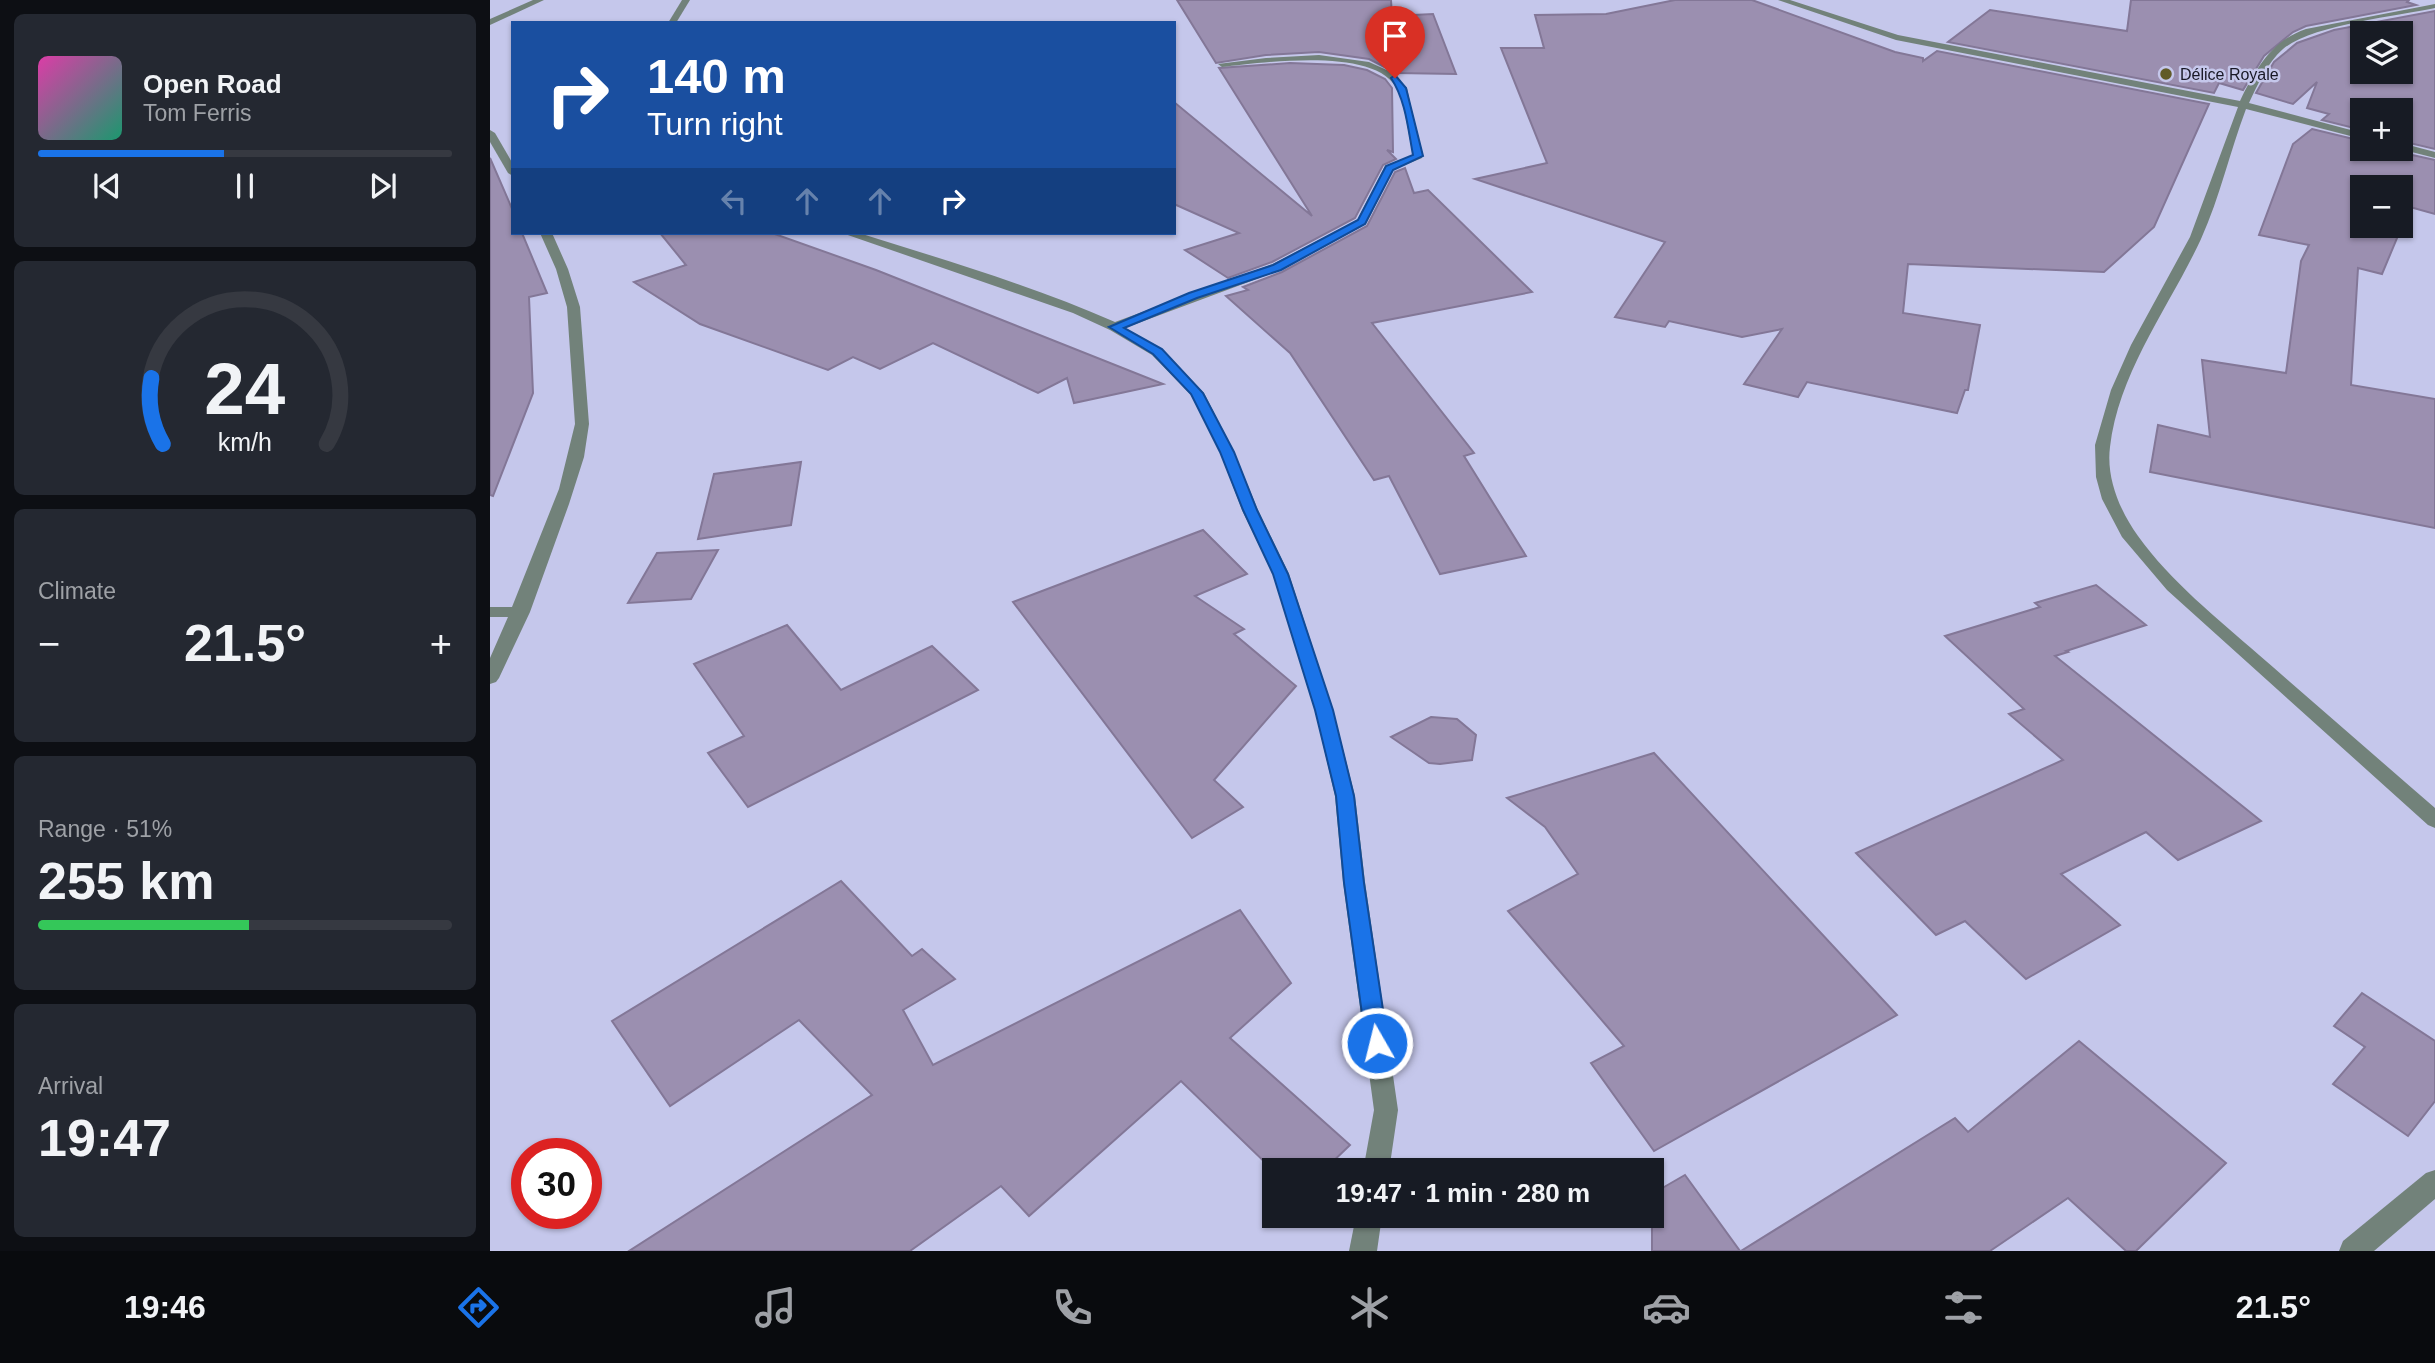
<!DOCTYPE html>
<meta charset="utf-8">
<style>
:root{--surface:#171b24;--page:#242831;--text:#f1f3f6;--muted:#9ea1a6;--line:#363941;--accent:#1a73e8}
body{margin:0;font-family:Helvetica,sans-serif;background:var(--page);color:var(--text);height:100vh;display:flex;flex-direction:column;font-size:26px;white-space:nowrap}
*{box-sizing:border-box;margin:0}
p{font-size:23px;color:var(--muted)}
.icon{flex:none;width:38px;height:38px;fill:none;stroke:currentColor;stroke-width:2;stroke-linecap:round;stroke-linejoin:round}
.map{position:relative;flex:1;overflow:hidden}
.panel{display:flex;flex-direction:column;gap:14px;padding:14px;background:#0d0f14;width:490px}
.panel>*{flex:none}
.top-card{position:absolute;left:21px;top:21px;width:665px;height:214px;border-radius:0px;box-shadow:0 2px 5px #0004;background:#1a4fa0;color:#fff;overflow:hidden}
.tools{position:absolute;left:1860px;top:21px;display:grid;gap:14px}
.tools a{display:grid;place-items:center;width:63px;height:63px;border-radius:0px;background:var(--surface);box-shadow:0 2px 5px #0004;font-size:35px}
.speed{position:absolute;left:21px;top:1138px;display:flex;gap:14px;font-size:35px;font-weight:700;text-align:center}
.speed>*{display:grid;place-content:center;width:91px;height:91px;border-radius:50%;background:var(--surface);box-shadow:0 2px 5px #0004;line-height:1}
.speed .limit{border:10px solid #d22;background:#fff;color:#111}
.pin{position:absolute;display:grid;place-items:center;width:60px;height:60px;color:#fff;margin:-72px -30px;border-radius:50% 50% 50% 0;rotate:-45deg;box-shadow:0 0 7px #0007}
.pin .icon{rotate:45deg}
.me{position:absolute;width:77px;margin:-38px;rotate:352deg;stroke-linejoin:round;filter:drop-shadow(0 0 5px #0008)}
.turn{display:flex;align-items:center;gap:24px;height:147px;padding:0 21px;font-size:32px}
.turn .icon{width:91px;height:91px;stroke-width:2.5}
.turn b{display:block;font-size:49px;line-height:60px}
.lanes{display:flex;align-items:center;height:66px;padding:0 21px;background:#0003;justify-content:center;gap:35px;direction:ltr}
.lanes .off{opacity:.35}
.big{font-size:52px;font-weight:700;line-height:1.1}
.panel .widget{flex:1;display:flex;flex-direction:column;justify-content:center;gap:10px;min-width:0;padding:0 24px;border-radius:10px;background:var(--page)}
.panel .dial{align-items:center;gap:0}
.dial svg{height:182px;overflow:visible;fill:none;stroke:var(--line);stroke-width:7;stroke-linecap:round;text-anchor:middle}
.dial text{fill:var(--text);stroke:none}
.song{display:flex;align-items:center;gap:21px}
.cover{width:84px;height:84px;border-radius:10px;background:linear-gradient(135deg,hsl(320 70% 55%),hsl(160 70% 35%))}
.played{height:7px;border-radius:4px;background:linear-gradient(90deg,var(--accent) 45%,var(--line) 45%)}
.keys{display:flex;justify-content:space-around;direction:ltr}
.heat{display:flex;justify-content:space-between;align-items:center;font-size:38px;direction:ltr}
.charge{height:10px;border-radius:5px;background:linear-gradient(90deg,#34c759 51%,var(--line) 0)}
.trip{position:absolute;left:772px;top:1158px;width:402px;height:70px;border-radius:0px;background:var(--surface);box-shadow:0 2px 5px #0004;font-weight:700;line-height:70px;text-align:center}
.tab-bar{display:flex;height:112px;justify-content:space-around;align-items:center;background:#090b0e;color:var(--muted)}
.tab-bar .icon{width:49px;height:49px}
.tab-bar .selected{color:var(--accent)}
.tab-bar b{font-size:32px;color:var(--text)}
main{display:flex;flex:1;min-height:0}
.map>svg:first-child{display:block}
.building{fill:#9b8fb0;stroke:#837797;stroke-width:2;fill-rule:evenodd}
.lines{fill:none;stroke-linecap:round;stroke-linejoin:round}
.minor{fill:#72827a;fill-rule:evenodd}
.route{fill:#1a73e8;stroke:#114b97;stroke-width:2}
.poi-dot{fill:#615b28;stroke:#c5c7eb;stroke-width:2.5}
.labels{text-anchor:middle;dominant-baseline:central;stroke-width:5;stroke-linejoin:round;paint-order:stroke}
.far-poi-label{font-size:16px;fill:#181825;stroke:#c5c7eb;text-anchor:start}
</style>
<main>
<section class="panel">
<div class="widget">
<div class="song"><i class="cover"></i><div><b>Open Road</b><p>Tom Ferris</p></div></div>
<div class="played"></div>
<div class="keys"><svg class="icon" aria-label="previous" viewBox="0 0 24 24"><path d="M18 5L8 12l10 7zM5 5v14"/></svg><svg class="icon" aria-label="pause" viewBox="0 0 24 24"><path d="M8 5v14M16 5v14"/></svg><svg class="icon" aria-label="next" viewBox="0 0 24 24"><path d="M6 5l10 7-10 7zM19 5v14"/></svg></div>
</div>
<div class="widget dial"><svg viewBox="0 0 100 80">
<path d="M14 69A42 42 0 1 1 86 69"/>
<path d="M14 69A42 42 0 0 1 9 40" stroke="#1a73e8"/>
<text x="50" y="56" font-size="32" font-weight="700">24</text>
<text x="50" y="72" font-size="11">km/h</text>
</svg></div>
<div class="widget"><p>Climate</p>
<div class="heat"><a>−</a><b class="big">21.5°</b><a>+</a></div>
</div>
<div class="widget"><p>Range · 51%</p><b class="big">255 km</b><div class="charge"></div></div>
<div class="widget"><p>Arrival</p><b class="big">19:47</b></div>
</section>
<div class="map">
<svg width="1945" height="1251" viewBox="0 0 1945 1251">
<rect width="100%" height="100%" fill="#c5c7eb"/>
<g class="building">
<path d="M687 0H901L902 16 943 14 966 74 906 73 879 59 829 52 776 55 726 63Z"/>
<path d="M1185 0H1262L1405 52 1433 58V61L1447 51 1719 104 1664 227 1614 272 1418 264 1413 313 1490 325 1478 390H1475L1467 413 1317 382 1308 397 1254 384 1292 329 1252 337 1179 321 1175 327 1125 317 1175 242 985 179 1057 163 1011 48H1054L1045 15 1116 14Z"/>
<path d="M1641 0H1919L1917 2 1926 5 1816 26 1803 32 1774 56 1753 90 1729 83 1724 93 1458 42 1500 10 1637 31Z"/>
<path d="M1945 11V149L1911 141V110H1872V130L1832 120 1839 114 1817 108 1827 82 1803 104 1766 93 1784 62 1807 43 1844 30ZM1872 33H1911V72H1872Z"/>
<path d="M800 63 854 65 877 70 895 79 902 88 903 152 897 150 906 159 893 165 865 218 782 262 738 278 695 250 749 233 684 204V102L822 216 729 68Z"/>
<path d="M1822 129 1872 141V149H1907L1909 152 1945 160V214L1920 207 1892 274 1868 268 1861 385 1945 399V528L1660 472 1668 425 1720 437 1712 360 1796 373 1811 261 1819 245 1769 235 1803 144ZM1872 187H1911V226H1872Z"/>
<path d="M0 158 23 211V233H32L57 293 39 297 43 393 3 496 0 495Z"/>
<path d="M915 168 924 193 938 190 1042 292 882 323 984 453 974 456 1036 556 950 574 899 476 884 480 800 353 736 296 758 290 753 287 792 272 877 226 905 172Z"/>
<path d="M170 233H282L386 270 673 384 584 403 577 378 548 393 443 343 390 369 363 357 338 370 210 324 144 282 196 265Z"/>
<path d="M311 462 301 525 208 539 224 474Z"/>
<path d="M713 530 757 574 705 596 754 629 744 634 806 686 724 780 753 807 702 838 523 602Z"/>
<path d="M228 550 201 599 138 603 167 553Z"/>
<path d="M1606 585 1656 625 1576 651 1578 652 1565 656 1771 821 1688 860 1656 832 1571 874 1630 925 1536 979 1475 921 1446 935 1366 853 1573 760 1519 714 1534 709 1455 636 1550 607 1545 603Z"/>
<path d="M297 625 351 690 442 646 488 690 258 807 218 753 254 736 204 664Z"/>
<path d="M941 717 967 719 986 735 982 760 950 764 939 763 901 737Z"/>
<path d="M1164 753 1407 1015 1164 1151 1101 1063 1134 1046 1018 911 1088 874 1055 827 1017 798Z"/>
<path d="M351 881 422 956 432 949 465 979 413 1010 443 1065 750 910 801 983 740 1038 860 1145 833 1171H784L691 1081 539 1216 511 1186 420 1251H139L382 1095 309 1020 180 1106 122 1021Z"/>
<path d="M1872 993 1945 1041V1101L1918 1136 1843 1084 1875 1047 1844 1026Z"/>
<path d="M1589 1041 1736 1163 1646 1251H1636L1578 1198 1500 1251H1251L1465 1118 1478 1132Z"/>
<path d="M1195 1175 1250 1251H1162V1194Z"/>
</g>
<g class="lines">
<g class="minor">
<path d="M43 0H54L0 25V19Z"/>
<path d="M192 0H200L186 23H178Z"/>
<path d="M1288 0H1300L1408 35 1750 101C1765 70 1781 41 1816 29L1945 4V8C1907 16 1821 25 1793 49 1777 63 1768 84 1759 103L1872 133V139L1756 109C1740 151 1730 197 1711 239 1680 306 1629 371 1620 447 1616 478 1630 511 1648 536 1681 582 1727 618 1769 655 1828 706 1886 757 1945 808V828L1938 825 1677 590 1632 537 1612 499 1606 477 1605 445 1621 390 1641 345 1700 237 1748 107 1406 40Z"/>
<path d="M829 55 879 62 901 72 917 88 932 158 903 170 876 224 791 270 635 328 672 349 714 393 744 452 768 510 799 574 843 710 865 796 875 882 908 1110 899 1171H873L884 1110 853 882 845 796 825 710 783 574 752 510 730 452 701 395 662 355 620 330 583 313 352 233H369C455 260 543 286 625 322L783 264 867 220 895 166 923 155C918 134 916 110 908 91 889 45 771 63 732 67L728 64 776 58Z"/>
<path d="M0 130 5 133 23 164V176L18 173 0 142Z"/>
<path d="M1911 143 1945 152V158L1910 149Z"/>
<path d="M50 233H62L78 269 90 307 99 424 94 457 79 504 40 612 9 678 6 682 0 684V658L18 617H0V607H22L69 489 85 424 77 307 66 269Z"/>
<path d="M1945 1170V1199L1884 1251H1849L1853 1241 1936 1173Z"/>
<path d="M866 1216H892L887 1251H859Z"/>
</g>
</g>
<path class="route" d="M905 75 916 88 933 156 903 170 875 224 791 270 707 298 634 328 672 349 713 393 744 452 767 510 798 574 843 710 864 796 874 883 898 1043 895 1049 887 1052 879 1049 876 1043 854 883 846 796 825 710 783 574 753 510 730 452 701 394 663 354 619 327 699 293 783 265 868 220 896 166 923 155C918 129 916 101 901 78Z"/>
<circle class="poi-dot" cx="1676" cy="74" r="7"/>
<g class="labels">
<g class="far-poi-label">
<text x="1690" y="74">Délice Royale</text>
</g>
</g>
</svg>
<div class="tools">
<a><svg class="icon" aria-label="layers" viewBox="0 0 24 24"><path d="M12 4l9 5-9 5-9-5zM3 14l9 5 9-5"/></svg></a>
<a>+</a>
<a>−</a>
</div>
<div class="speed"><div class="limit">30</div></div>
<div class="pin" style="left:905px;top:78px;background:#d93025"><svg class="icon" aria-label="arrive" viewBox="0 0 24 24"><path d="M6 21V4h12l-3 4 3 4H6"/></svg></div>
<svg class="me" style="left:887px;top:1043px" viewBox="-20 -20 40 40"><circle r="17" fill="#1a73e8" stroke="#fff" stroke-width="3"/><path d="M0-11L8 9 0 5-8 9z" fill="#fff"/></svg>
<div class="trip">19:47 · 1 min · 280 m</div>
<div class="top-card">
<div class="turn"><svg class="icon" aria-label="right" viewBox="0 0 24 24"><path d="M7 20v-9h11M14 6l5 5-5 5"/></svg><div><b>140 m</b>Turn right</div></div>
<div class="lanes"><svg class="icon off" aria-label="left" viewBox="0 0 24 24"><path d="M17 20v-9H6M10 6l-5 5 5 5"/></svg><svg class="icon off" aria-label="ahead" viewBox="0 0 24 24"><path d="M12 20V5M6 11l6-6 6 6"/></svg><svg class="icon off" aria-label="ahead" viewBox="0 0 24 24"><path d="M12 20V5M6 11l6-6 6 6"/></svg><svg class="icon" aria-label="right" viewBox="0 0 24 24"><path d="M7 20v-9h11M14 6l5 5-5 5"/></svg></div>
</div>
</div>
</main>
<nav class="tab-bar">
<b>19:46</b>
<svg class="icon selected" aria-label="directions" viewBox="0 0 24 24"><path d="M12 3l9 9-9 9-9-9zM9 14v-3h6M13 9l2 2-2 2"/></svg>
<svg class="icon" aria-label="music" viewBox="0 0 24 24"><path d="M9 18V5l10-2v13"/><circle cx="6" cy="18" r="3"/><circle cx="16" cy="16" r="3"/></svg>
<svg class="icon" aria-label="phone" viewBox="0 0 24 24"><path d="M5 4h4l2 5-3 2q2 4 5 5l2-3 5 2v4C11 20 4 13 5 4z"/></svg>
<svg class="icon" aria-label="climate" viewBox="0 0 24 24"><path d="M12 3v18M4 7l16 10M4 17L20 7"/></svg>
<svg class="icon" aria-label="car" viewBox="0 0 24 24"><path d="M5 17H2v-5l4-1 3-4h7l3 4 3 1v5h-3M9 17h6M6 11h13"/><circle cx="7" cy="17" r="2"/><circle cx="17" cy="17" r="2"/></svg>
<svg class="icon" aria-label="filters" viewBox="0 0 24 24"><path d="M4 7h16M4 17h16"/><circle cx="9" cy="7" r="2"/><circle cx="15" cy="17" r="2"/></svg>
<b>21.5°</b>
</nav>
